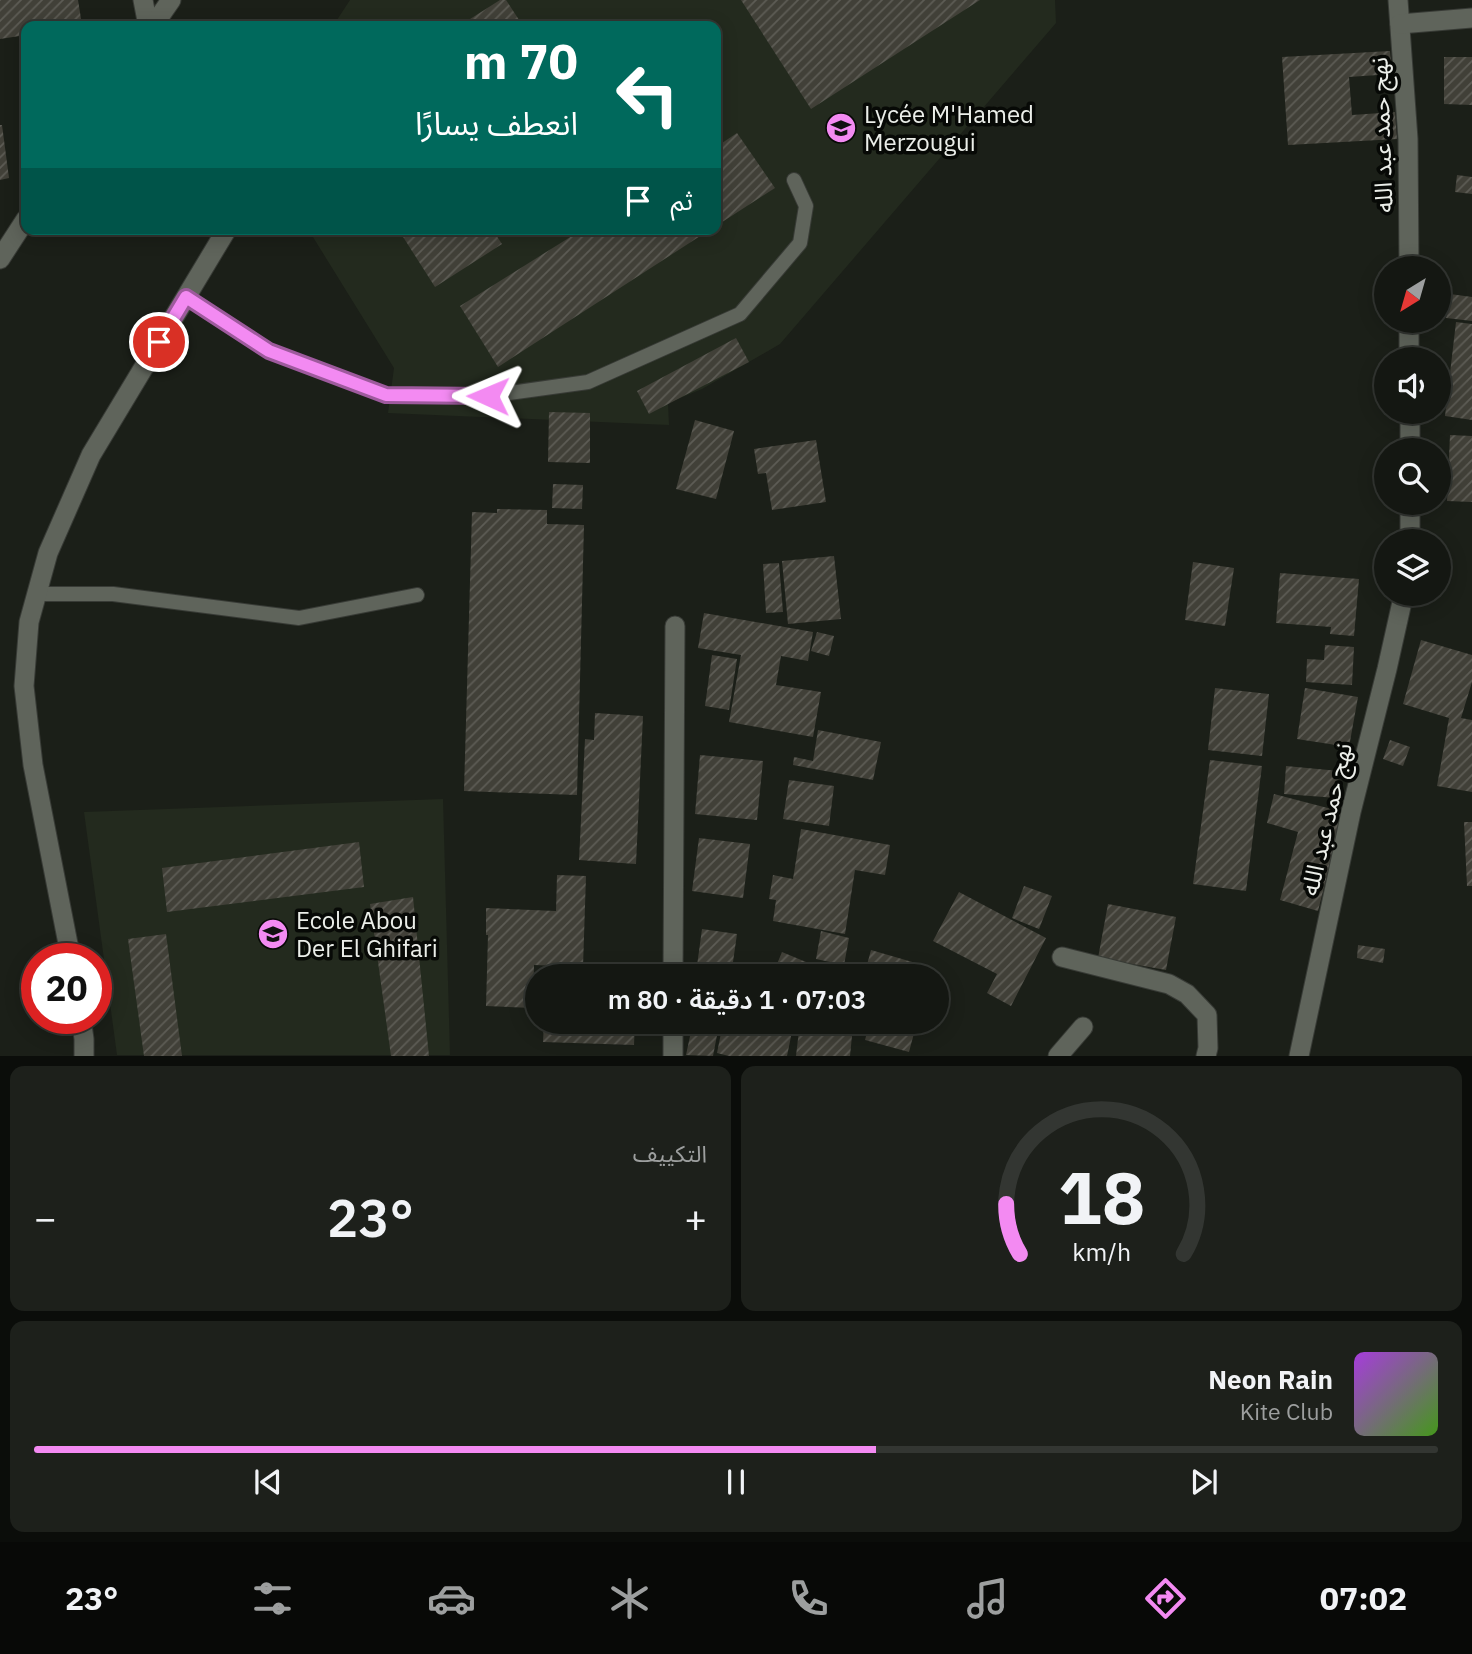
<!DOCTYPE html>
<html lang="ar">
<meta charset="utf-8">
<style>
:root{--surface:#141712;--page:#1d201b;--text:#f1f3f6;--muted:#9d9f9f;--line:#333632;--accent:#f38af2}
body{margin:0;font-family:"IBM Plex Sans","Noto Sans Arabic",sans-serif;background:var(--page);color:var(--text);direction:rtl;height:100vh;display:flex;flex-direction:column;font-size:26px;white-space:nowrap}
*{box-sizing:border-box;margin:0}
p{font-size:23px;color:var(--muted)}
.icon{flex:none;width:38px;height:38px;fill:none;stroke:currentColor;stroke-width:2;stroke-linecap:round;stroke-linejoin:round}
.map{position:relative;height:1056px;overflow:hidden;direction:ltr}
.sheet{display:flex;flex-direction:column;gap:10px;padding:10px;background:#0b0d0a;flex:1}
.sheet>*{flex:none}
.guide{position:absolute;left:21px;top:21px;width:700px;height:214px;border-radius:14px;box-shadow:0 4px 18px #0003,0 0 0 2px var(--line);direction:rtl;background:#00695c;color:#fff;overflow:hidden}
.needle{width:46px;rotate:217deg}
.fabs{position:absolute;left:1374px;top:256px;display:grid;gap:14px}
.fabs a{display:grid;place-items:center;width:77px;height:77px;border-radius:50%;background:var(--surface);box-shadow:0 4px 18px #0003,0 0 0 2px var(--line);font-size:35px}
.speed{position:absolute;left:21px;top:943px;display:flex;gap:14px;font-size:35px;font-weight:700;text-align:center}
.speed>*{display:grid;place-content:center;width:91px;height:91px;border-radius:50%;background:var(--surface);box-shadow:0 4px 18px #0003,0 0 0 2px var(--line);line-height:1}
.speed .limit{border:10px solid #d22;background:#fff;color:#111}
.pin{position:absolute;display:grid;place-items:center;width:60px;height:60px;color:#fff;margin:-30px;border:4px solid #fff;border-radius:50%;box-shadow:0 2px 7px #0007}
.me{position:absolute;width:77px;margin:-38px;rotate:271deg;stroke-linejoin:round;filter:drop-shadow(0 0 5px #0008)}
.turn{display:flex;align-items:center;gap:24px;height:147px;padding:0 28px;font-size:32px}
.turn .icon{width:91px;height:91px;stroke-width:2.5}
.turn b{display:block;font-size:49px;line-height:60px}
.then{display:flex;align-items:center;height:66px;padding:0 28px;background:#0003;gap:14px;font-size:26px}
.big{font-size:52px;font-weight:600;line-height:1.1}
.sheet .card{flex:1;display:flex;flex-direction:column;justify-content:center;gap:10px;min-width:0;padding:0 24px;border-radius:14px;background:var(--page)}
.sheet .dial{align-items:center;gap:0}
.dial svg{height:182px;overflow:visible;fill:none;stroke:var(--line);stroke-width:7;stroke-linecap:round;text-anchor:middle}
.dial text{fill:var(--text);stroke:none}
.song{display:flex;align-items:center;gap:21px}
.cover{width:84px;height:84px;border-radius:10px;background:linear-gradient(135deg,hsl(280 70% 55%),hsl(100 70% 35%))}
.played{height:7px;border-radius:4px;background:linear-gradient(90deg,var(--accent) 60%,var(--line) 60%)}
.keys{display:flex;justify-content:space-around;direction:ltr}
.heat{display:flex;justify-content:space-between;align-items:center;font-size:38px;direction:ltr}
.sheet .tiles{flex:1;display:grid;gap:10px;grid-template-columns:1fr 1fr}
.card:last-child{grid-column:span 2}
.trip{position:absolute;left:525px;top:964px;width:424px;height:70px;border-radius:35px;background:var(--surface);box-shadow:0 4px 18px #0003,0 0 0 2px var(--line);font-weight:600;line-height:70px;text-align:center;direction:rtl}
.dock{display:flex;height:112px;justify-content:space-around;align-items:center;background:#080907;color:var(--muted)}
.dock .icon{width:49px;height:49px}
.dock .on{color:var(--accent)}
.dock b{font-size:32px;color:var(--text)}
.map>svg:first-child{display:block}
.built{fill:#232a1e}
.building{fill:url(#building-hatch)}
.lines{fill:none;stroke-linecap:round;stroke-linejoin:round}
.service-casing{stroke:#383b36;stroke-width:16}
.minor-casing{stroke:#383b36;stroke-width:21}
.service{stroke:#5f645b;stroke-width:14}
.minor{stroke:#5f645b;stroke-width:19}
.route-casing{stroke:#9e5a9d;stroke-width:18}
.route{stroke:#f38af2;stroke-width:12}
.labels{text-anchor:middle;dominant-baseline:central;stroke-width:7;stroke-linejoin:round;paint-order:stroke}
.poi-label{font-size:24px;fill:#ebeee9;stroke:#070906;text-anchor:start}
.street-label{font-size:24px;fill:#ebeee9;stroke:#070906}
</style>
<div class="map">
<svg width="1472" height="1056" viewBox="0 0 1472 1056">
<defs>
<pattern id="building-hatch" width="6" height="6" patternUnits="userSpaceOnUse" patternTransform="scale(1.75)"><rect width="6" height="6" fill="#414038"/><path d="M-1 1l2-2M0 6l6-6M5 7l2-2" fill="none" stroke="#5d5c55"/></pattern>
</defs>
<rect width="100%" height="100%" fill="#1b1f18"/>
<g class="built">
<path d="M350 0H1055L1056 23 780 344 702 389 668 403 669 425 388 413 394 368 308 229H716V26H333Z"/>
<path d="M443 799 450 1055H117L84 812Z"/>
</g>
<g class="building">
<path d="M0 0H78L82 25 26 26V35L0 39Z"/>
<path d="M500 0H506L523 26H459Z"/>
<path d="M741 0H980L811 109Z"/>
<path d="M1390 51 1392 74 1349 77 1352 115 1395 112 1397 139 1288 145 1282 57Z"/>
<path d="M1444 57H1472V105L1444 104Z"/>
<path d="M0 125H2L9 178 0 180Z"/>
<path d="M737 133 775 188 716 226V147Z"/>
<path d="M1457 175 1472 177V194L1455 192Z"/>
<path d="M398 229H492L502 244 435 287Z"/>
<path d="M583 229H711L498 367 460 306Z"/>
<path d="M1450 294 1472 297V321L1446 318Z"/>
<path d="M1456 322 1472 324V420L1445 416Z"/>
<path d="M736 338 749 362 649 414 637 391Z"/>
<path d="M549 412 590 413V463L548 462Z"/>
<path d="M695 420 734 431 716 499 676 489Z"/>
<path d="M1450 435 1472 436V502L1447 501Z"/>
<path d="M816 440 826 502 772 510 766 473 758 474 754 449Z"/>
<path d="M553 484 583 485 582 509 552 508Z"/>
<path d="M497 509 547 510V524L584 525 577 795 464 791 472 512 497 513Z"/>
<path d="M834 556 841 619 788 624 782 561Z"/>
<path d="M1193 562 1234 568 1225 626 1185 620Z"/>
<path d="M779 563 783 612 766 613 763 564Z"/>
<path d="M1280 573 1359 579 1354 636 1330 634 1331 627 1276 623Z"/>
<path d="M704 613 813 632 808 661 781 656 776 685 821 692 813 737 729 722 741 655 698 648Z"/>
<path d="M817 632 834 636 829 656 811 651Z"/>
<path d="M1421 640 1472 655V682L1461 718 1472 720V792L1437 786 1449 718 1403 704Z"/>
<path d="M1325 645 1354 647 1352 685 1306 682 1307 659 1324 660Z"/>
<path d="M712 655 737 659 729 710 705 706Z"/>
<path d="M1215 688 1269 694 1262 756 1208 750Z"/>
<path d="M1305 688 1358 697 1349 747 1297 739Z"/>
<path d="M595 713 643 716 636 864 579 860 585 739 594 740Z"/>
<path d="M818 730 881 742 873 780 793 765 794 757 813 761Z"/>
<path d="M1390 740 1410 747 1403 766 1383 759Z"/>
<path d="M700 755 763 761 757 820 695 814Z"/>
<path d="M1210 760 1262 766 1246 891 1193 884Z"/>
<path d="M1286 766 1339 771 1337 798 1284 794Z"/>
<path d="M789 780 834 786 829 826 783 819Z"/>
<path d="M1274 794 1343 812 1318 911 1280 900 1298 832 1267 823Z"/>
<path d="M1464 822H1472V886H1467Z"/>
<path d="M801 829 890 845 885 875 855 870 845 934 773 921 776 900 769 899 773 875 793 879Z"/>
<path d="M699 838 750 844 743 898 692 891Z"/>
<path d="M359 842 364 887 167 912 162 868Z"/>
<path d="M557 875 586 876 583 967 534 965 533 1008 486 1006 488 935H486V908L556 911Z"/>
<path d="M1024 886 1052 896 1039 929 1012 918Z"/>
<path d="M959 892 1046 938 1011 1006 987 993 997 974 933 941Z"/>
<path d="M413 897 429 1056H391L370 904Z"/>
<path d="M1108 904 1176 917 1166 970 1098 958Z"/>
<path d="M702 929 737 934 731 976 696 973Z"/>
<path d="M821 931 849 938 844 965 816 959Z"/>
<path d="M166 934 182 1056H144L128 939Z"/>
<path d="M1358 945 1385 949 1383 963 1357 958Z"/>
<path d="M871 950 933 968 930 976H864Z"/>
<path d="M782 952 830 972 828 976H772Z"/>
<path d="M544 1022H635L634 1045 543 1042Z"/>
<path d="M693 1022H704L719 1025 713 1056 686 1055Z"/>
<path d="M759 1022H794L787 1056H729L717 1053 723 1023 758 1030Z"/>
<path d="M800 1022H820L853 1026 850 1056H796Z"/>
<path d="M870 1022H917L909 1052 865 1040Z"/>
</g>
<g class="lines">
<g class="service-casing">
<g id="service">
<path d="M186 297 269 351 386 395 488 396 588 382 740 314 800 243 806 206 794 180"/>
<path d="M36 594H113L299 618 417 595"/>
</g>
</g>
<g class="minor-casing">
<g id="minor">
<path d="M143 0 148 26"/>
<path d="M1398 0 1408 139 1409 268"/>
<path d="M1400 24 1472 18"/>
<path d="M153 26 171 0"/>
<path d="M0 259 26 219"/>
<path d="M1409 320V359"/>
<path d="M1410 411V450"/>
<path d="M1410 541V502"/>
<path d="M1062 957 1169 984 1187 994 1207 1015 1208 1048 1206 1056"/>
<path d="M71 959 33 765 24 686 29 622 48 553 91 455 227 229"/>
<path d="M673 976 675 626"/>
<path d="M81 1018 84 1039V1056"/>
<path d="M673 1056V1022"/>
<path d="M1058 1056 1083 1027"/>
<path d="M1299 1056 1351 812 1387 669 1404 593"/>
</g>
</g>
<use href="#service" class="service"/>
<use href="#minor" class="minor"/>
</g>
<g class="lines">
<g class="route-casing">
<path id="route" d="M159 342 186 297 269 351 386 395 488 396"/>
</g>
<use href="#route" class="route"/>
</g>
<defs>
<g id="school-disc" transform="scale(1.575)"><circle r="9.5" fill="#f38af2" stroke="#070906"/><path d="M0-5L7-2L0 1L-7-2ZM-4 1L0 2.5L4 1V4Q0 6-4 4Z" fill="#111"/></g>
</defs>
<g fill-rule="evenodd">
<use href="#school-disc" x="841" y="128"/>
<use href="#school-disc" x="273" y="934"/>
</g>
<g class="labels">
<g class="poi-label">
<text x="864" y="114">Lycée M'Hamed<tspan x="864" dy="28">Merzougui</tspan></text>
<text x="296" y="920">Ecole Abou<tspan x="296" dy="28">Der El Ghifari</tspan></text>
</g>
<g class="street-label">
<text transform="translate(1381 135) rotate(-92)">نهج حمد عبد الله</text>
<text transform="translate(1326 819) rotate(-77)">نهج حمد عبد الله</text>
</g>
</g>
</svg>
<div class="fabs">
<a><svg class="needle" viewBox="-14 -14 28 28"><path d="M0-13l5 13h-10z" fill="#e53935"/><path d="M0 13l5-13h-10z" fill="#9d9f9f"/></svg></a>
<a><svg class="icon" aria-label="sound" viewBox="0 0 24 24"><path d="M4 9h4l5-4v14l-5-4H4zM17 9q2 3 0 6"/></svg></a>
<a><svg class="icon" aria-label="search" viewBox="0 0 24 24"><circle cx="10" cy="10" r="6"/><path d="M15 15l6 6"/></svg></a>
<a><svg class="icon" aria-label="layers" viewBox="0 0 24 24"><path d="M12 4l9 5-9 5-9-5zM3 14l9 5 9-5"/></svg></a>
</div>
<div class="speed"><div class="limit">20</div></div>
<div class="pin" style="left:159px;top:342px;background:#d93025"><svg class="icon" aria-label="arrive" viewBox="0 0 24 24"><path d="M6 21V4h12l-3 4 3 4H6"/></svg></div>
<svg class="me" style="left:488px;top:396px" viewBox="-20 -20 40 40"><path d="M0-17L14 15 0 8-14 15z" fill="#f38af2" stroke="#fff" stroke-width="4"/></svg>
<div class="trip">07:03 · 1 دقيقة · 80 m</div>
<div class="guide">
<div class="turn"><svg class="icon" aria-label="left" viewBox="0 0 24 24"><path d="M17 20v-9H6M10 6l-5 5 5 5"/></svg><div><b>70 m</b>انعطف يسارًا</div></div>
<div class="then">ثم<svg class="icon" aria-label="arrive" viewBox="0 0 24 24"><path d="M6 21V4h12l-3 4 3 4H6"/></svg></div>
</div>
</div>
<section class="sheet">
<div class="tiles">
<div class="card dial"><svg viewBox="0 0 100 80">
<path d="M14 69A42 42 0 1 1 86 69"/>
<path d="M14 69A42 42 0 0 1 8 47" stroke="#f38af2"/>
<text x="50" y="56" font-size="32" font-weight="700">18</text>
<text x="50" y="72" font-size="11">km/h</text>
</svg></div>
<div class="card"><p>التكييف</p>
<div class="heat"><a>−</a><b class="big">23°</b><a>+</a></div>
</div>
<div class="card">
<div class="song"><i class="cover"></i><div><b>Neon Rain</b><p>Kite Club</p></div></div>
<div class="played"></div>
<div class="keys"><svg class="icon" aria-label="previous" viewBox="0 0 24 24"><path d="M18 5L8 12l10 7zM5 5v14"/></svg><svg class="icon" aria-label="pause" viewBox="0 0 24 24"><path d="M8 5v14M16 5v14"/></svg><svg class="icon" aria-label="next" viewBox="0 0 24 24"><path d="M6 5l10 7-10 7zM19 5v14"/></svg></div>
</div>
</div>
</section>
<nav class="dock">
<b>07:02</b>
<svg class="icon on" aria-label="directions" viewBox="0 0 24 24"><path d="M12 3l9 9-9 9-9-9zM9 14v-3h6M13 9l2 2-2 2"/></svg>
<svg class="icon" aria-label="music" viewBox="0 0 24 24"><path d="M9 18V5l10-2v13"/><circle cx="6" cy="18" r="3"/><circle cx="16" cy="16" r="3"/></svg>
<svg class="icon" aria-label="phone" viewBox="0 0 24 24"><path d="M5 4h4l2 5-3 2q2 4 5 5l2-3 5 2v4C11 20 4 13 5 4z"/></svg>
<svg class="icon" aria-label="climate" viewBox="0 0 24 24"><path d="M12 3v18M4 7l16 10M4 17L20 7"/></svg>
<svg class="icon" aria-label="car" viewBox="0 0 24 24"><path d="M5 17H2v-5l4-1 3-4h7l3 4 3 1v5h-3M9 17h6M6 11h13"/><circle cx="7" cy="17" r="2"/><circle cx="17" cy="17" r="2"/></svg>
<svg class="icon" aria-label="filters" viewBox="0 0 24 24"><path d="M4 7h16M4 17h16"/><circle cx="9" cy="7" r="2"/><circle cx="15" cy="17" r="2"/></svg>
<b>23°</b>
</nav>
